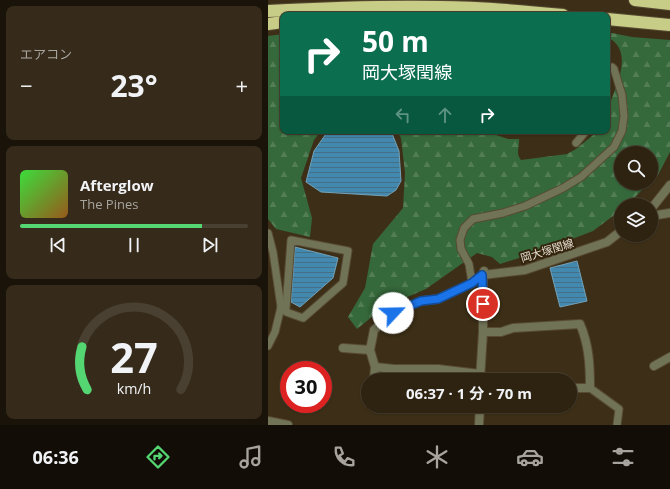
<!DOCTYPE html>
<html lang="ja">
<meta charset="utf-8">
<style>
:root{--surface:#2e2311;--page:#362b1a;--text:#f1f3f6;--muted:#a7a49f;--line:#494031;--accent:#54d672}
body{margin:0;font-family:"Open Sans","Noto Sans JP",sans-serif;background:var(--page);color:var(--text);height:100vh;display:flex;flex-direction:column;font-size:15px;white-space:nowrap}
*{box-sizing:border-box;margin:0}
p{font-size:13px;color:var(--muted)}
.icon{flex:none;width:22px;height:22px;fill:none;stroke:currentColor;stroke-width:2;stroke-linecap:round;stroke-linejoin:round}
.map{position:relative;flex:1;overflow:hidden}
.panel{display:flex;flex-direction:column;gap:6px;padding:6px;background:#191309;width:268px}
.panel>*{flex:none}
.guide{position:absolute;left:12px;top:12px;width:330px;height:122px;border-radius:8px;box-shadow:0 1px 3px #0004,0 0 0 1px var(--line);background:#0b6e4f;color:#fff;overflow:hidden}
.tools{position:absolute;left:346px;top:146px;display:grid;gap:8px}
.tools a{display:grid;place-items:center;width:44px;height:44px;border-radius:50%;background:var(--surface);box-shadow:0 1px 3px #0004,0 0 0 1px var(--line);font-size:20px}
.speed{position:absolute;left:12px;top:361px;display:flex;gap:8px;font-size:20px;font-weight:700;text-align:center}
.speed>*{display:grid;place-content:center;width:52px;height:52px;border-radius:50%;background:var(--surface);box-shadow:0 1px 3px #0004,0 0 0 1px var(--line);line-height:1}
.speed .limit{border:6px solid #d22;background:#fff;color:#111}
.pin{position:absolute;display:grid;place-items:center;width:34px;height:34px;color:#fff;margin:-17px;border:2px solid #fff;border-radius:50%;box-shadow:0 1px 4px #0007}
.me{position:absolute;width:44px;margin:-22px;rotate:66deg;stroke-linejoin:round;filter:drop-shadow(0 0 3px #0008)}
.turn{display:flex;align-items:center;gap:14px;height:84px;padding:0 16px;font-size:18px}
.turn .icon{width:52px;height:52px;stroke-width:2.5}
.turn b{display:block;font-size:28px;line-height:34px}
.lanes{display:flex;align-items:center;height:38px;padding:0 16px;background:#0003;justify-content:center;gap:20px;direction:ltr}
.lanes .off{opacity:.35}
.big{font-size:30px;font-weight:700;line-height:1.1}
.panel .tile{flex:1;display:flex;flex-direction:column;justify-content:center;gap:6px;min-width:0;padding:0 14px;border-radius:8px;background:var(--page)}
.panel .dial{align-items:center;gap:0}
.dial svg{height:104px;overflow:visible;fill:none;stroke:var(--line);stroke-width:7;stroke-linecap:round;text-anchor:middle}
.dial text{fill:var(--text);stroke:none}
.song{display:flex;align-items:center;gap:12px}
.cover{width:48px;height:48px;border-radius:6px;background:linear-gradient(135deg,hsl(120 70% 55%),hsl(30 70% 35%))}
.played{height:4px;border-radius:2px;background:linear-gradient(90deg,var(--accent) 80%,var(--line) 80%)}
.keys{display:flex;justify-content:space-around;direction:ltr}
.heat{display:flex;justify-content:space-between;align-items:center;font-size:22px;direction:ltr}
.trip{position:absolute;left:93px;top:373px;width:216px;height:40px;border-radius:20px;background:var(--surface);box-shadow:0 1px 3px #0004,0 0 0 1px var(--line);font-weight:700;line-height:40px;text-align:center}
.menu{display:flex;height:64px;justify-content:space-around;align-items:center;background:#120e07;color:var(--muted)}
.menu .icon{width:28px;height:28px}
.menu .active{color:var(--accent)}
.menu b{font-size:18px;color:var(--text)}
main{display:flex;flex:1;min-height:0}
.map>svg:first-child{display:block}
.forest{fill:url(#forest-firs)}
.water{fill:url(#water-rules);stroke:#73a2b9}
.lines{fill:none;stroke-linecap:round;stroke-linejoin:round}
.service-casing{stroke:#584b34;stroke-width:9}
.minor-casing{stroke:#584b34;stroke-width:10}
.tertiary-casing{stroke:#584b34;stroke-width:10}
.motorway-casing{stroke:#584b34;stroke-width:14}
.service{stroke:#717357;stroke-width:7}
.minor{stroke:#717357;stroke-width:8}
.tertiary{stroke:#717357;stroke-width:8}
.motorway{stroke:#c7cc86;stroke-width:12}
.route-casing{stroke:#114b97;stroke-width:10}
.route{stroke:#1a73e8;stroke-width:7}
.labels{text-anchor:middle;dominant-baseline:central;stroke-width:4;stroke-linejoin:round;paint-order:stroke}
.street-label{font-size:11px;fill:#e6ddcf;stroke:#33250d}
</style>
<main>
<section class="panel">
<div class="tile"><p>エアコン</p>
<div class="heat"><a>−</a><b class="big">23°</b><a>+</a></div>
</div>
<div class="tile">
<div class="song"><i class="cover"></i><div><b>Afterglow</b><p>The Pines</p></div></div>
<div class="played"></div>
<div class="keys"><svg class="icon" aria-label="previous" viewBox="0 0 24 24"><path d="M18 5L8 12l10 7zM5 5v14"/></svg><svg class="icon" aria-label="pause" viewBox="0 0 24 24"><path d="M8 5v14M16 5v14"/></svg><svg class="icon" aria-label="next" viewBox="0 0 24 24"><path d="M6 5l10 7-10 7zM19 5v14"/></svg></div>
</div>
<div class="tile dial"><svg viewBox="0 0 100 80">
<path d="M14 69A42 42 0 1 1 86 69"/>
<path d="M14 69A42 42 0 0 1 10 36" stroke="#54d672"/>
<text x="50" y="56" font-size="32" font-weight="700">27</text>
<text x="50" y="72" font-size="11">km/h</text>
</svg></div>
</section>
<div class="map">
<svg width="402" height="425" viewBox="0 0 402 425">
<defs>
<pattern id="forest-firs" width="22" height="20" patternUnits="userSpaceOnUse"><rect width="22" height="20" fill="#35683a"/><path d="M5 1l3.5 6h-7zM16 11l3.5 6h-7z" fill="#527d55"/></pattern>
<pattern id="water-rules" width="6" height="5" patternUnits="userSpaceOnUse"><rect width="6" height="5" fill="#4288af"/><path d="M0 2.5h6" fill="none" stroke="#437087"/></pattern>
</defs>
<rect width="100%" height="100%" fill="#3d2f17"/>
<g class="forest">
<path d="M339 32 364 37 402 40V152L390 175 383 181V153H353V183H381L359 205H353V210L325 231 270 252 232 264 224 257 209 253 158 289 116 307 89 329 80 317 97 288 105 244 135 208 137 173 133 138 129 131H216L240 139H251C252 147 247 153 253 160L299 154 308 149 330 131H339C339 124 338 116 340 109 347 87 368 51 339 37Z"/>
<path d="M15 34V131H53L46 140 33 178 44 218 42 237 8 229 0 219V36Z"/>
</g>
<g class="water">
<path d="M60 131H123L131 151 133 181 128 190 119 196 53 192 38 182 46 151Z"/>
<path d="M27 247 70 258 65 278 32 307 23 302Z"/>
<path d="M309 261 319 301 292 307 282 268Z"/>
</g>
<g class="lines">
<g class="service-casing">
<g id="service">
<path d="M308 143 318 131"/>
<path d="M0 233 5 252 13 307 7 332 0 346"/>
<path d="M215 275 204 283 201 264 193 249 192 240 196 228 205 219 235 213 257 206 295 188 313 177 346 147 354 131 356 116 354 95 346 69 344 67 339 68"/>
<path d="M13 307 18 308 23 240 80 251 75 283 35 318 18 312V308"/>
<path d="M322 388 351 409 349 425"/>
</g>
</g>
<g class="minor-casing">
<g id="minor">
<path d="M383 209 402 185"/>
<path d="M383 216 402 213"/>
<path d="M215 275 257 270 339 242 353 231"/>
<path d="M215 332H233L245 328 312 324C321 345 322 365 322 388H302"/>
<path d="M75 348 102 350 106 330 125 313 153 301 170 299 204 283"/>
<path d="M102 350 107 367 106 380"/>
<path d="M386 366 402 357"/>
<path d="M107 367 126 369H170L212 374"/>
<path d="M212 380 215 332V275L216 271"/>
<path d="M211 425 212 406"/>
</g>
</g>
<g class="tertiary-casing">
<path id="tertiary" d="M0 421 20 425"/>
</g>
<g class="motorway-casing">
<g id="motorway">
<path d="M367 0 402 4"/>
<path d="M0 11C57 8 114 6 171 7 212 7 254 11 295 15"/>
<path d="M339 19 402 25"/>
<path d="M0 24 15 22"/>
</g>
</g>
<use href="#service" class="service"/>
<use href="#minor" class="minor"/>
<use href="#tertiary" class="tertiary"/>
<use href="#motorway" class="motorway"/>
</g>
<g class="lines">
<g class="route-casing">
<path id="route" d="M125 313 153 301 170 299 204 283 214 275 215 304"/>
</g>
<use href="#route" class="route"/>
</g>
<g class="labels">
<g class="street-label">
<text transform="translate(279 250) rotate(-17)">岡大塚閏線</text>
</g>
</g>
</svg>
<div class="tools">
<a><svg class="icon" aria-label="search" viewBox="0 0 24 24"><circle cx="10" cy="10" r="6"/><path d="M15 15l6 6"/></svg></a>
<a><svg class="icon" aria-label="layers" viewBox="0 0 24 24"><path d="M12 4l9 5-9 5-9-5zM3 14l9 5 9-5"/></svg></a>
</div>
<div class="speed"><div class="limit">30</div></div>
<div class="pin" style="left:215px;top:304px;background:#d93025"><svg class="icon" aria-label="arrive" viewBox="0 0 24 24"><path d="M6 21V4h12l-3 4 3 4H6"/></svg></div>
<svg class="me" style="left:125px;top:313px" viewBox="-20 -20 40 40"><circle r="19" fill="#fff"/><path d="M0-13L10 11 0 6-10 11z" fill="#1a73e8"/></svg>
<div class="trip">06:37 · 1 分 · 70 m</div>
<div class="guide">
<div class="turn"><svg class="icon" aria-label="right" viewBox="0 0 24 24"><path d="M7 20v-9h11M14 6l5 5-5 5"/></svg><div><b>50 m</b>岡大塚閏線</div></div>
<div class="lanes"><svg class="icon off" aria-label="left" viewBox="0 0 24 24"><path d="M17 20v-9H6M10 6l-5 5 5 5"/></svg><svg class="icon off" aria-label="ahead" viewBox="0 0 24 24"><path d="M12 20V5M6 11l6-6 6 6"/></svg><svg class="icon" aria-label="right" viewBox="0 0 24 24"><path d="M7 20v-9h11M14 6l5 5-5 5"/></svg></div>
</div>
</div>
</main>
<nav class="menu">
<b>06:36</b>
<svg class="icon active" aria-label="directions" viewBox="0 0 24 24"><path d="M12 3l9 9-9 9-9-9zM9 14v-3h6M13 9l2 2-2 2"/></svg>
<svg class="icon" aria-label="music" viewBox="0 0 24 24"><path d="M9 18V5l10-2v13"/><circle cx="6" cy="18" r="3"/><circle cx="16" cy="16" r="3"/></svg>
<svg class="icon" aria-label="phone" viewBox="0 0 24 24"><path d="M5 4h4l2 5-3 2q2 4 5 5l2-3 5 2v4C11 20 4 13 5 4z"/></svg>
<svg class="icon" aria-label="climate" viewBox="0 0 24 24"><path d="M12 3v18M4 7l16 10M4 17L20 7"/></svg>
<svg class="icon" aria-label="car" viewBox="0 0 24 24"><path d="M5 17H2v-5l4-1 3-4h7l3 4 3 1v5h-3M9 17h6M6 11h13"/><circle cx="7" cy="17" r="2"/><circle cx="17" cy="17" r="2"/></svg>
<svg class="icon" aria-label="filters" viewBox="0 0 24 24"><path d="M4 7h16M4 17h16"/><circle cx="9" cy="7" r="2"/><circle cx="15" cy="17" r="2"/></svg>
</nav>
